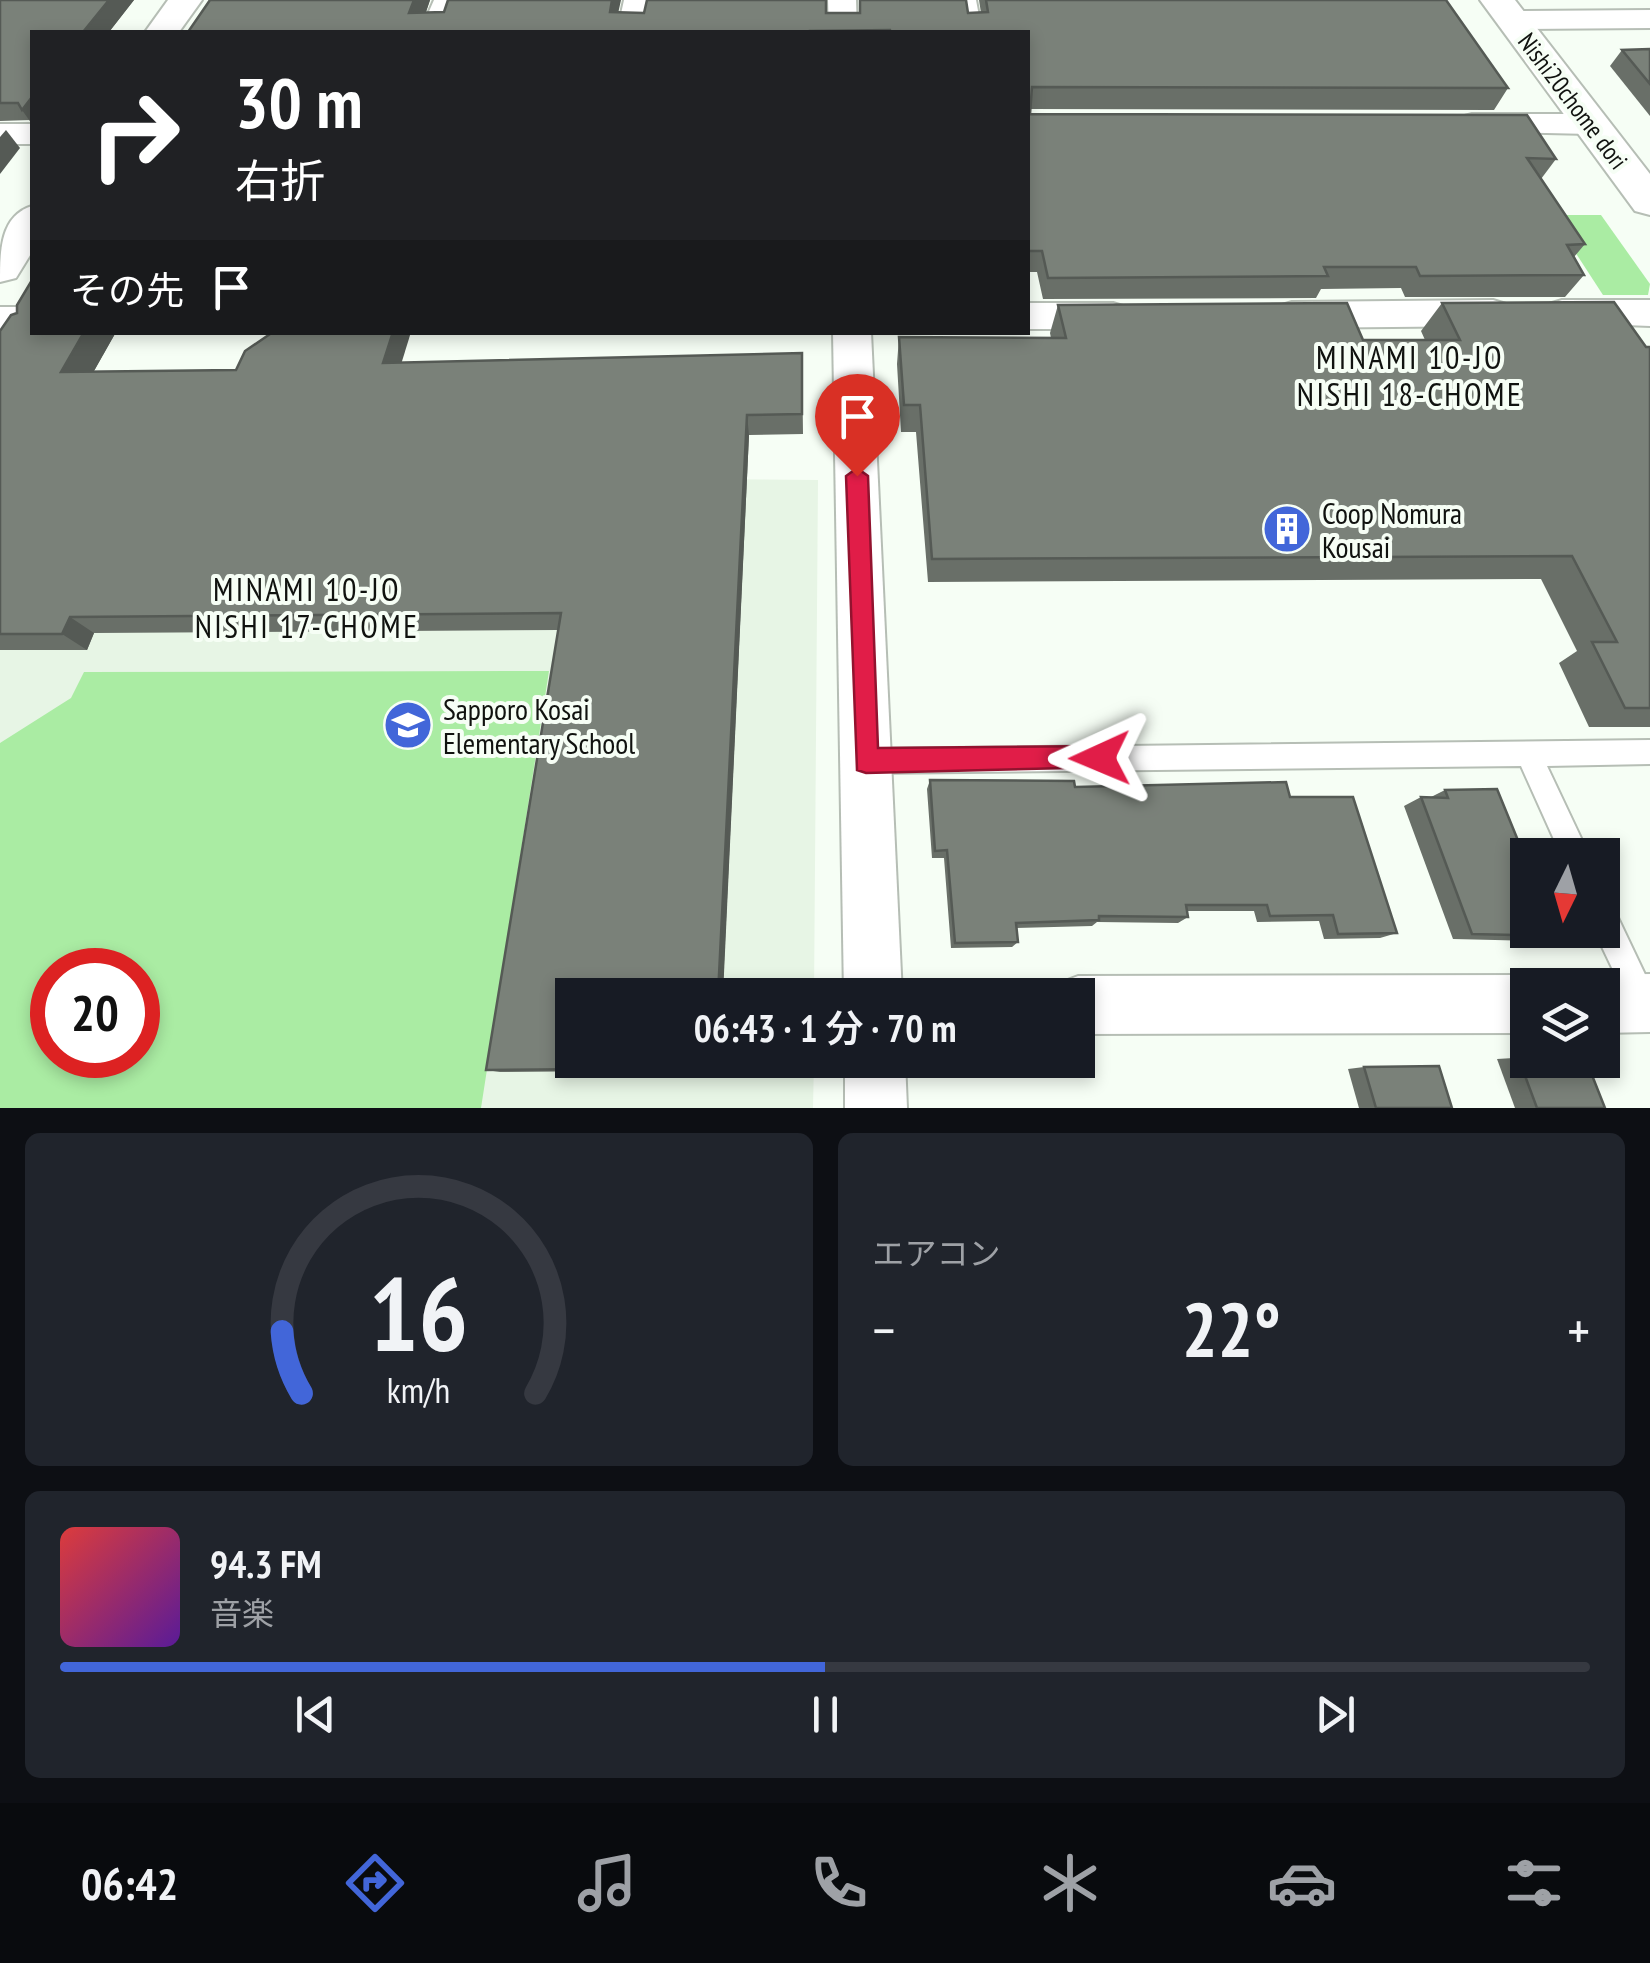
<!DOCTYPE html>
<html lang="ja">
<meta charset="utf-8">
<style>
:root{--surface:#171b24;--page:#20242c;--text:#f1f3f6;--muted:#9ea1a6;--line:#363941;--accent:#4266d9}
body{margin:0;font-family:"PT Sans Narrow","Noto Sans JP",sans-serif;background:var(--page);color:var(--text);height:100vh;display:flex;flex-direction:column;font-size:38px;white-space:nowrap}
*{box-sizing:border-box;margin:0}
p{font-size:32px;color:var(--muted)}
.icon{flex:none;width:55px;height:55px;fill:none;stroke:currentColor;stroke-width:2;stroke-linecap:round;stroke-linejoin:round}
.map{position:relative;height:1108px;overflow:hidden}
.drawer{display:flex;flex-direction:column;gap:25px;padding:25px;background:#0d0f14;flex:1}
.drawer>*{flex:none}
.top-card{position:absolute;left:30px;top:30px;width:1000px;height:305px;border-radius:0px;box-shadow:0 5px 15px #0003;background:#202124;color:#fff;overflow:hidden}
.needle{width:65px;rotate:185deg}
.controls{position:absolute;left:1510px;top:838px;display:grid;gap:20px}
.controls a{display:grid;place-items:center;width:110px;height:110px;border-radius:0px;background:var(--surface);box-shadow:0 5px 15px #0003;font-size:50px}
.speed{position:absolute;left:30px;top:948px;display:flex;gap:20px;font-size:50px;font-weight:700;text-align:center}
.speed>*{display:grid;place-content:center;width:130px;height:130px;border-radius:50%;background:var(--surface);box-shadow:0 5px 15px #0003;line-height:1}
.speed .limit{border:15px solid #d22;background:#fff;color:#111}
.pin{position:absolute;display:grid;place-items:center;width:85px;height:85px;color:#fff;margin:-102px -42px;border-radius:50% 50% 50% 0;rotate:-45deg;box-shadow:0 0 10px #0007}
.pin .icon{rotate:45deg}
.me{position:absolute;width:110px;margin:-55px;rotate:269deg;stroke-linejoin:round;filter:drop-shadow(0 0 8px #0008)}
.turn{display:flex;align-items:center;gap:35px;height:210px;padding:0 40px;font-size:45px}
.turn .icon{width:130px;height:130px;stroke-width:2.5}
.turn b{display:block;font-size:70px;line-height:85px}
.then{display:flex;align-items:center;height:95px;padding:0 40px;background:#0003;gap:20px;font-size:38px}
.big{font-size:75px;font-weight:600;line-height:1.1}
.drawer .tile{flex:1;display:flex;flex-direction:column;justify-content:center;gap:15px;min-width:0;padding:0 35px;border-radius:15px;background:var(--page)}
.drawer .dial{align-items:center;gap:0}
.dial svg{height:260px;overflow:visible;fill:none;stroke:var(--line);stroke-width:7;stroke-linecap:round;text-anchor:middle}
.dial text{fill:var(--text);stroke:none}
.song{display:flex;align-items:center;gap:30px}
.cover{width:120px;height:120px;border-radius:15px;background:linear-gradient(135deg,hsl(0 70% 55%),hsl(270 70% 35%))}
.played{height:10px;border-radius:5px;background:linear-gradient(90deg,var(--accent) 50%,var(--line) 50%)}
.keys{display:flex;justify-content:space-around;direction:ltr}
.heat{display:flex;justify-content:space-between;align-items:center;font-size:55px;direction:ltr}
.drawer .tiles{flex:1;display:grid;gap:25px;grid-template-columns:1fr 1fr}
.tile:last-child{grid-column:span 2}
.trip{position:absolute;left:555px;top:978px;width:540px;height:100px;border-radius:0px;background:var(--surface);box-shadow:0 5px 15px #0003;font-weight:600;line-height:100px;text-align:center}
.tabs{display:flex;height:160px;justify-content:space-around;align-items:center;background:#090b0e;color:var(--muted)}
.tabs .icon{width:70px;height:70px}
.tabs .selected{color:var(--accent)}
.tabs b{font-size:45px;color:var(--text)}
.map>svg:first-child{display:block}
.built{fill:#e7f5e5;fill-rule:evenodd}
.green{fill:#aaeca3;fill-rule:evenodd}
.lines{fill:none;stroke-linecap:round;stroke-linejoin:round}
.lane-casing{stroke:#b6beb5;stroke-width:4}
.street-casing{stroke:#b6beb5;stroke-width:4}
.secondary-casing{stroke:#b6beb5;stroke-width:4}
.lane{fill:#fff;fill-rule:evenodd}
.street{fill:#fff;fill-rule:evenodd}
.secondary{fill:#fff;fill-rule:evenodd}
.wall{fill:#696f68}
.shaded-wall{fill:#555a55}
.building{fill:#7a8179;stroke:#555a55;stroke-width:2.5}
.route{fill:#e11d48;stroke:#92132f;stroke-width:2.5}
.labels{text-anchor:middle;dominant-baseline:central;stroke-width:8;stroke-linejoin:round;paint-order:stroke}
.far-street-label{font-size:25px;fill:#10120f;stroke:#f6fef5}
.poi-label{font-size:30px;fill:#10120f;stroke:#f6fef5;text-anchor:start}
.neighbourhood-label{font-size:32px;letter-spacing:2.5px;fill:#10120f;stroke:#f6fef5}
</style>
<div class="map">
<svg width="1650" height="1108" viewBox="0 0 1650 1108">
<rect width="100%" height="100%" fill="#f6fef5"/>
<path class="built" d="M0 462 398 477 818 480 814 995H572V1060H814L813 1108H0ZM52 970H138V1055H52Z"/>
<g class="green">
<path d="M1551 215H1601L1650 284 1648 295H1603Z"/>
<path d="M549 671 481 1108H0V743L71 698 84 672ZM52 970H138V1055H52Z"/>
</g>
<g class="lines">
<g class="lane-casing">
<g id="lane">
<path d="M962 0H976L982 32H968Z"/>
<path d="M1650 740V764L1547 766 1589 855H1561L1521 766 866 773 857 770 853 761 857 752 866 749Z"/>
<path d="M1602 901 1612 905 1650 985V1011L1642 1015 1632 1010 1594 930H1602Z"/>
</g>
</g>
<g class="street-casing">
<g id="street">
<path d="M434 0H462L448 32H420Z"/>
<path d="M624 0H652L645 32H617Z"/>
<path d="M828 0H856L857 32H829Z"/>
<path d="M1650 10V28L1512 29 1498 20 1512 11Z"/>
<path d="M1472 114H1590L1606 124 1590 134 1461 131 1456 124 1461 117Z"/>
<rect x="0" y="124" width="32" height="20"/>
<path d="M1493 300 1506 304 1512 313 1506 322 1493 326 1292 328 1279 324 1273 315 1279 306 1292 302Z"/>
<path d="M1562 300H1650V326L1549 322 1543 313 1549 304Z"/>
<path d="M1028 303H1113L1126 307 1132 316 1126 325 1113 329H1028Z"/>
<path d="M0 307H32L35 332 0 333Z"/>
<path d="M833 332H871L902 995H844Z"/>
<path d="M1650 974V1032L1602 1033V985L1581 983 1602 975Z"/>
<path d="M1528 975 1550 985H1528V1033L1078 1034V995H1053L1057 984 1078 976Z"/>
<path d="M845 1060H905L907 1108H845Z"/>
</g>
</g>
<g class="secondary-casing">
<g id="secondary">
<path d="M168 0H202L179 32H145Z"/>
<path d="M1480 0H1515L1650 174V215L1635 211Z"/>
<path d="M32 206V252L16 278 0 282C0 251 0 216 32 206Z"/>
</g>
</g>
<use href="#lane" class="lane"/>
<use href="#street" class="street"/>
<use href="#secondary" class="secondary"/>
</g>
<g class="wall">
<path d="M0 0H134L109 32H32L30 120 0 121Z"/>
<path d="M210 0H430L426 12 826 13H859V0H966L968 13H981L979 0H1446L1508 88 1494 110 1030 109V114L1556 159 1541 179 1585 244 1574 257 1584 275 1565 297H1405L1401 288 1321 289 1316 298 1043 299 1037 272H1028V32H188Z"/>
<path d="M1650 49V116L1610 66 1622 50Z"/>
<path d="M1442 303 1650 347V727H1589L1559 663 1577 651 1541 579 928 582 916 432H901L897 364 899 337 1051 338 1050 333 1058 305 1363 340H1425L1421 331Z"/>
<path d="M17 313 32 332H116L94 371 236 370 402 363 802 353 803 434 749 435 719 1070 500 1072 486 1070 558 630 94 633 87 650H0V331Z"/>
<path d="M930 780 1290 797 1397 933 1380 938 1324 939 1319 921 1257 922 1254 911H1187L1188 917 1178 923 1097 922 1092 926 1016 928 1018 942 1012 947 951 948 944 858H932L927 789Z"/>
<path d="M1445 790 1556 936 1535 941 1453 939 1404 806 1421 797H1431Z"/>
<path d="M1528 1057 1605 1108H1515L1497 1059Z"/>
<path d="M1364 1067 1452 1108H1359L1348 1069Z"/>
</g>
<g class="shaded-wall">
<path d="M109 0H134L109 32H83Z"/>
<path d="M414 0H430L419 32 409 13Z"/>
<path d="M612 0H621L614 32 610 12Z"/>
<path d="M32 97V124L22 110Z"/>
<path d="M6 130 20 148 0 174V137Z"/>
<path d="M84 332H116L82 392 61 372Z"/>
<path d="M393 332H411L395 384 383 363Z"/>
<path d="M747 415 749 435 723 995H718Z"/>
<path d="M70 617 94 633 87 650 62 634Z"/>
<path d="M715 1060H720L719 1070 715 1068Z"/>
</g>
<g class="building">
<path d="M0 0H109L83 32H32V97L22 110 18 103H0Z"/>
<path d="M210 0H414L409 13 444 12 448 0H612L610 12 644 13 647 0H826V13H860V0H966L968 13 988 12 986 0H1446L1508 88 1032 87 1030 114 1527 115 1556 159 1527 158 1585 244 1567 245 1584 275 1420 276 1416 267H1324L1328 276 1048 278 1042 251H1028V32H891L890 30 810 31V32H188Z"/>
<path d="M1650 49V84L1622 50Z"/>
<path d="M32 280V332H84L61 372 236 370 245 351 273 332H393L383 363 802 353V414L747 415 718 995H572V1060H715V1068L486 1070 561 613 70 617 62 634H0V331L11 315 17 313V305Z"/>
<path d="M1614 302 1646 347H1650V708H1625L1592 642H1617L1572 556 932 559 920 405H904L899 337 1066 338 1058 305 1347 303 1363 340H1460L1442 303Z"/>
<path d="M930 780 1074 781 1075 787 1286 782 1290 797H1353L1397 933 1338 934 1333 915 1270 916 1267 905H1186L1188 917 1099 916V920L1016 923 1018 942 955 943 947 850 935 851Z"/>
<path d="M1497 789 1528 865V930H1554L1556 936 1472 934 1421 797 1448 798 1445 790Z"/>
<path d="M1518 1057H1528V1060H1586L1605 1108H1537Z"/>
<path d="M1439 1066 1452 1108H1376L1364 1067Z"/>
</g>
<path class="route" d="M857 468 868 476 878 748 1100 746 1109 749 1113 758 1109 767 866 773 857 770 846 476Z"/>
<defs>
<g id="building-disc" transform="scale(2.5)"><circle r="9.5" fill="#4266d9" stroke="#f6fef5"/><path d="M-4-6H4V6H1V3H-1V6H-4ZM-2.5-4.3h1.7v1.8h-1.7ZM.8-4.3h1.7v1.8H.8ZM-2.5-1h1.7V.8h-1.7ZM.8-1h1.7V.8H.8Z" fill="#fff"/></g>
<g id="school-disc" transform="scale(2.5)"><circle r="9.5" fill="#4266d9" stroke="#f6fef5"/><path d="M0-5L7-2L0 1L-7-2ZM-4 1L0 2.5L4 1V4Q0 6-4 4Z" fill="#fff"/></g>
</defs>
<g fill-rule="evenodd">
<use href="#building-disc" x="1287" y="529"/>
<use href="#school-disc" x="408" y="725"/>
</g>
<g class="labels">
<g class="far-street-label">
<text transform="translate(1573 101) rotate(53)">Nishi20chome dori</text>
</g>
<g class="poi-label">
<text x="1322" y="512">Coop Nomura<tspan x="1322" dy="34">Kousai</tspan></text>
<text x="443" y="708">Sapporo Kosai<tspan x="443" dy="34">Elementary School</tspan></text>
</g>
<g class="neighbourhood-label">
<text x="1410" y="357">MINAMI 10-JO<tspan x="1410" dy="37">NISHI 18-CHOME</tspan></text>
<text x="307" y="589">MINAMI 10-JO<tspan x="307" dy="37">NISHI 17-CHOME</tspan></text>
</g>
</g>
</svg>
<div class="controls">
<a><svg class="needle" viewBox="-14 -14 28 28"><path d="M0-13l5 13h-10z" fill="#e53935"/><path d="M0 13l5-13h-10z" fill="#9ea1a6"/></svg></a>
<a><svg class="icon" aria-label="layers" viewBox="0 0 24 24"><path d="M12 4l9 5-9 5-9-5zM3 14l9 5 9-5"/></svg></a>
</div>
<div class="speed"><div class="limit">20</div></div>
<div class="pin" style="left:857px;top:476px;background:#d93025"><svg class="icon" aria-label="arrive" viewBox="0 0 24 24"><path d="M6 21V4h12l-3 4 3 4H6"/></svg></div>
<svg class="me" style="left:1100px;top:758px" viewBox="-20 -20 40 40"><path d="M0-17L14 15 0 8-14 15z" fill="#e11d48" stroke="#fff" stroke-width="4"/></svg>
<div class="trip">06:43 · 1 分 · 70 m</div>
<div class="top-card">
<div class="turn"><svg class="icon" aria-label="right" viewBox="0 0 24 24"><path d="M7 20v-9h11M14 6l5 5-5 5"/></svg><div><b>30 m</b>右折</div></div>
<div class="then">その先<svg class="icon" aria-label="arrive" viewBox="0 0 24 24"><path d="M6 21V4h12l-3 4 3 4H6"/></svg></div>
</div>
</div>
<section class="drawer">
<div class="tiles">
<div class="tile dial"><svg viewBox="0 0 100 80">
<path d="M14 69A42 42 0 1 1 86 69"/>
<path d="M14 69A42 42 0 0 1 8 50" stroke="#4266d9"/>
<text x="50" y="56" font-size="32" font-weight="700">16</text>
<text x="50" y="72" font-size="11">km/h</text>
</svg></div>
<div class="tile"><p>エアコン</p>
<div class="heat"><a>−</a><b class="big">22°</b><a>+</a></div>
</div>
<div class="tile">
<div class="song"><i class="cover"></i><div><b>94.3 FM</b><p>音楽</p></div></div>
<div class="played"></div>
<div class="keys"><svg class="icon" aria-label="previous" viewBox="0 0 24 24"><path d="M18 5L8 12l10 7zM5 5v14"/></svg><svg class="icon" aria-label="pause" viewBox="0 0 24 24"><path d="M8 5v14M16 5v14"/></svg><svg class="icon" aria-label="next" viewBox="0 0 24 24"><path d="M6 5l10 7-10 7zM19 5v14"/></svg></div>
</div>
</div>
</section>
<nav class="tabs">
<b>06:42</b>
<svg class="icon selected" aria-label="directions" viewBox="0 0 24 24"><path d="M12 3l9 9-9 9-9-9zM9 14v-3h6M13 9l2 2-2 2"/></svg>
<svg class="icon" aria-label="music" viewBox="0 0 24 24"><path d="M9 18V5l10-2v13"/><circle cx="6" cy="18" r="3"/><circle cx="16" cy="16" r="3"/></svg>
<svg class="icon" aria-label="phone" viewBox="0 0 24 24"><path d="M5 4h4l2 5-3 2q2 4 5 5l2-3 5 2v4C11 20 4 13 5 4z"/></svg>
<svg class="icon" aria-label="climate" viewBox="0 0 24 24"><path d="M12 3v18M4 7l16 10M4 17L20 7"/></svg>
<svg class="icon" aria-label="car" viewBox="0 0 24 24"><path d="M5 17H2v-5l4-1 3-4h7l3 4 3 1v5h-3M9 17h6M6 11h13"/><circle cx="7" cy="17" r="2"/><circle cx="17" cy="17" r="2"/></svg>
<svg class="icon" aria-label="filters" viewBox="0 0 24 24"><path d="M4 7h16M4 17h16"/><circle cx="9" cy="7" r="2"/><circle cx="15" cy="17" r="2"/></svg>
</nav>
